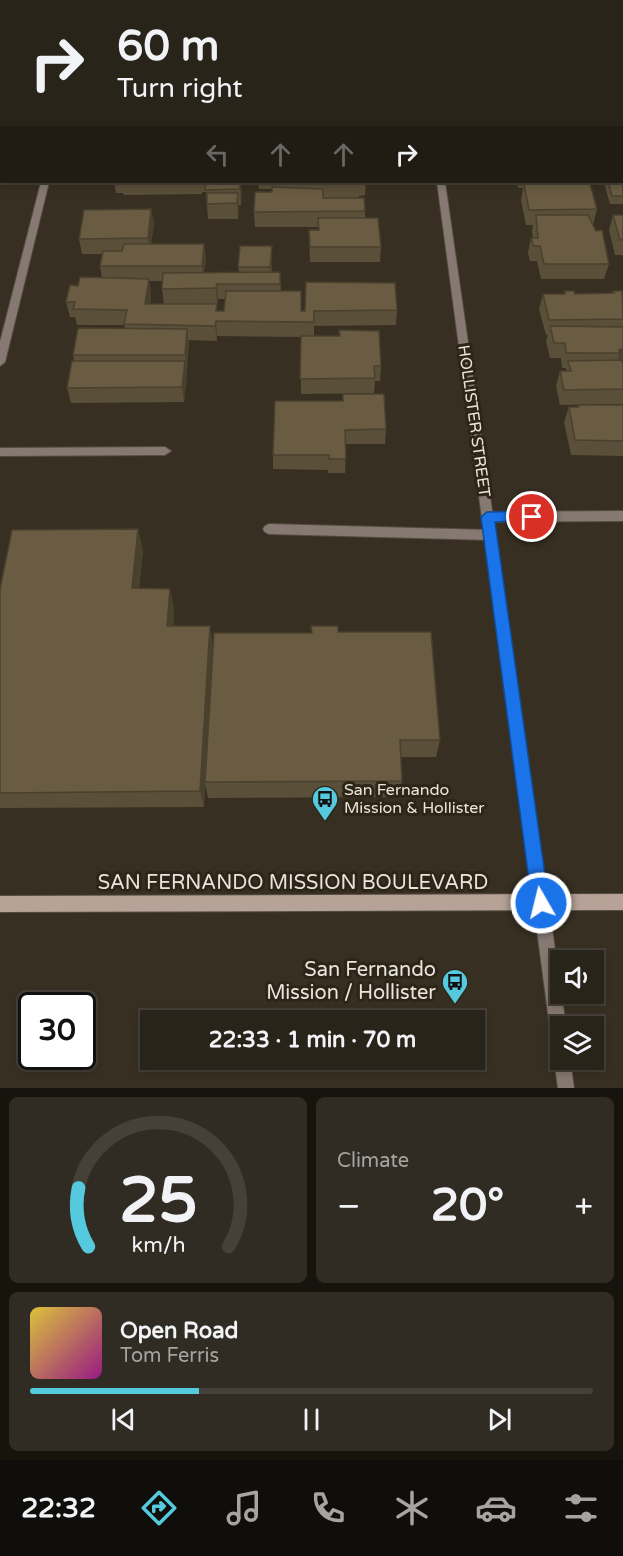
<!DOCTYPE html>
<meta charset="utf-8">
<style>
:root{--surface:#29241a;--page:#312c23;--text:#f1f3f6;--muted:#a5a4a2;--line:#454139;--accent:#55cadf}
body{margin:0;font-family:"Varela Round",sans-serif;background:var(--page);color:var(--text);height:100vh;display:flex;flex-direction:column;font-size:22px;white-space:nowrap}
*{box-sizing:border-box;margin:0}
p{font-size:20px;color:var(--muted)}
.icon{flex:none;width:33px;height:33px;fill:none;stroke:currentColor;stroke-width:2;stroke-linecap:round;stroke-linejoin:round}
.map{position:relative;height:1088px;overflow:hidden}
.side{display:flex;flex-direction:column;gap:9px;padding:9px;background:#17140e;flex:1}
.side>*{flex:none}
.guide{position:absolute;left:0px;top:0px;width:624px;height:183px;box-shadow:0 3px 9px #0003,0 0 0 2px var(--line);background:#29241a;color:var(--text);overflow:hidden}
.fabs{position:absolute;left:550px;top:950px;display:grid;gap:12px}
.fabs a{display:grid;place-items:center;width:54px;height:54px;border-radius:0px;background:var(--surface);box-shadow:0 3px 9px #0003,0 0 0 2px var(--line);font-size:30px}
.speed{position:absolute;left:18px;top:992px;display:flex;gap:12px;font-size:30px;font-weight:700;text-align:center}
.speed>*{display:grid;place-content:center;width:78px;height:78px;border-radius:50%;background:var(--surface);box-shadow:0 3px 9px #0003,0 0 0 2px var(--line);line-height:1}
.speed .limit{border:3px solid #111;border-radius:9px;background:#fff;color:#111}
.pin{position:absolute;display:grid;place-items:center;width:51px;height:51px;color:#fff;margin:-26px;border:3px solid #fff;border-radius:50%;box-shadow:0 2px 6px #0007}
.me{position:absolute;width:66px;margin:-33px;rotate:352deg;stroke-linejoin:round;filter:drop-shadow(0 0 4px #0008)}
.turn{display:flex;align-items:center;gap:21px;height:126px;padding:0 18px;font-size:27px}
.turn .icon{width:78px;height:78px;stroke-width:2.5}
.turn b{display:block;font-size:42px;line-height:51px}
.lanes{display:flex;align-items:center;height:57px;padding:0 18px;background:#0003;justify-content:center;gap:30px;direction:ltr}
.lanes .off{opacity:.35}
.big{font-size:45px;font-weight:700;line-height:1.1}
.side .card{flex:1;display:flex;flex-direction:column;justify-content:center;gap:9px;min-width:0;padding:0 21px;border-radius:9px;background:var(--page)}
.side .dial{align-items:center;gap:0}
.dial svg{height:156px;overflow:visible;fill:none;stroke:var(--line);stroke-width:7;stroke-linecap:round;text-anchor:middle}
.dial text{fill:var(--text);stroke:none}
.song{display:flex;align-items:center;gap:18px}
.cover{width:72px;height:72px;border-radius:9px;background:linear-gradient(135deg,hsl(50 70% 55%),hsl(310 70% 35%))}
.played{height:6px;border-radius:3px;background:linear-gradient(90deg,var(--accent) 30%,var(--line) 30%)}
.keys{display:flex;justify-content:space-around;direction:ltr}
.heat{display:flex;justify-content:space-between;align-items:center;font-size:33px;direction:ltr}
.side .tiles{flex:1;display:grid;gap:9px;grid-template-columns:1fr 1fr}
.card:last-child{grid-column:span 2}
.trip{position:absolute;left:140px;top:1010px;width:345px;height:60px;border-radius:0px;background:var(--surface);box-shadow:0 3px 9px #0003,0 0 0 2px var(--line);font-weight:700;line-height:60px;text-align:center}
.tab-bar{display:flex;height:96px;justify-content:space-around;align-items:center;background:#100e0a;color:var(--muted)}
.tab-bar .icon{width:42px;height:42px}
.tab-bar .selected{color:var(--accent)}
.tab-bar b{font-size:27px;color:var(--text)}
.map>svg:first-child{display:block}
.lines{fill:none;stroke-linecap:round;stroke-linejoin:round}
.service-casing{stroke:#544d40;stroke-width:2}
.minor-casing{stroke:#544d40;stroke-width:2}
.tertiary-casing{stroke:#544d40;stroke-width:2}
.secondary-casing{stroke:#544d40;stroke-width:2}
.service{fill:#867972;fill-rule:evenodd}
.minor{fill:#867972;fill-rule:evenodd}
.tertiary{fill:#867972;fill-rule:evenodd}
.secondary{fill:#b6a297;fill-rule:evenodd}
.wall{fill:#5a4f39;fill-rule:evenodd}
.shaded-wall{fill:#4a402e}
.building{fill:#695c42;stroke:#4a402e;stroke-width:1.5}
.route{fill:#1a73e8;stroke:#114b97;stroke-width:1.5}
.labels{text-anchor:middle;dominant-baseline:central;stroke-width:6;stroke-linejoin:round;paint-order:stroke}
.street-label{font-size:16px;fill:#eae5dc;stroke:#2d2618}
.poi-label{font-size:16px;fill:#eae5dc;stroke:#2d2618;text-anchor:start}
.near-street-label{font-size:20px;fill:#eae5dc;stroke:#2d2618}
.near-poi-label{font-size:20px;fill:#eae5dc;stroke:#2d2618;text-anchor:end}
</style>
<div class="map">
<svg width="623" height="1088" viewBox="0 0 623 1088">
<rect width="100%" height="100%" fill="#373022"/>
<g class="lines">
<g class="service-casing">
<g id="service">
<path d="M165 447 171 451 165 455 0 456V448Z"/>
<path d="M623 511V521L487 522 483 520 481 517 483 514 487 512Z"/>
<path d="M269 524 490 530 494 532 496 535 494 538 490 540 269 534 265 532 263 529 265 526Z"/>
</g>
</g>
<g class="minor-casing">
<g id="minor">
<path d="M87 0H95L87 2Z"/>
<rect x="413" y="0" width="8" height="2"/>
<path d="M41 182H49L5 362 0 366V342Z"/>
<path d="M437 182H445L566 1026H561V1059H570L574 1088H558Z"/>
</g>
</g>
<g class="tertiary-casing">
<g id="tertiary">
<rect x="622" y="93" width="1" height="4"/>
<rect x="0" y="94" width="2" height="4"/>
</g>
</g>
<g class="secondary-casing">
<path id="secondary" d="M623 894V910L0 912V896Z"/>
</g>
<use href="#service" class="service"/>
<use href="#minor" class="minor"/>
<use href="#tertiary" class="tertiary"/>
<use href="#secondary" class="secondary"/>
</g>
<g class="wall">
<path d="M0 0 2 2V68H0Z"/>
<path d="M474 0H576V2H475Z"/>
<path d="M592 0H623V70L622 2H591Z"/>
<path d="M622 153 623 204H610L604 183V182H622Z"/>
<path d="M114 182H241V205H238V219H208L206 192H202V194L124 195 123 193H116Z"/>
<path d="M258 182H366L365 195 359 196 358 198 365 211V218L381 247 380 262H310L309 230H318V227H255L254 212 272 192V189H259Z"/>
<path d="M517 182H585L584 184 597 209 593 225 609 264 604 279H541L537 261H530L528 253 531 238H533L532 231 533 225H526L521 200 523 188H518Z"/>
<path d="M151 209 154 224 151 244H204L206 259 204 272H239L238 267 272 262V272H280L281 291 301 311 397 310 396 325 314 326V336H339V330L381 366 380 381H375L374 393 301 394V337L217 336V341L189 340 184 402 71 403 67 388 74 361 73 355 125 328 124 325H77L75 317H70L66 302 78 286 102 278 100 266 102 254H82L79 239ZM149 281H162V289L164 304H150L151 294ZM218 299H225L224 311H217V304H183H217Z"/>
<path d="M613 215H623V255H615L609 230Z"/>
<path d="M565 291 575 294 612 293 613 291 623 293V361L622 362 623 364V404L560 405 556 386 560 371H566V368H562L561 358H550L546 341 548 335H546L539 309 543 294H564Z"/>
<path d="M275 401 386 429 385 444H346L345 473H328V470L273 469V455Z"/>
<path d="M578 405H623V456L571 455 564 422 569 407H577Z"/>
<path d="M143 550 139 588 174 608 173 626 213 644 311 633 338 632 440 740 436 757H401L402 781 399 797 208 798 205 784 204 807 0 808V589Z"/>
</g>
<g class="shaded-wall">
<path d="M240 182 242 191 241 205 240 189Z"/>
<path d="M238 193 239 208 238 219 237 203Z"/>
<path d="M151 209 154 224 150 254 148 238Z"/>
<path d="M204 244 206 259 203 281 202 266Z"/>
<path d="M272 246V262L271 282 270 267Z"/>
<path d="M149 279 151 294 147 319 145 304Z"/>
<path d="M217 284 218 299 217 304 216 288Z"/>
<path d="M216 321 217 336V341L215 326Z"/>
<path d="M187 329 189 344 187 370 185 355Z"/>
<path d="M623 349V361L616 364 620 353 619 350Z"/>
<path d="M185 361 187 376 184 402 182 387Z"/>
<path d="M138 529 143 550 137 608 132 588Z"/>
<path d="M170 589 174 608 172 645 167 626Z"/>
<path d="M210 626 213 645 204 807 200 791Z"/>
</g>
<g class="building">
<path d="M0 0H32L31 2H2V49H0Z"/>
<rect x="131" y="0" width="149" height="2"/>
<path d="M597 0H623V5L622 2H608V0Z"/>
<path d="M622 174 623 196H612L608 182H622Z"/>
<path d="M206 182H240V189L205 190Z"/>
<path d="M275 182H359V184L275 183Z"/>
<path d="M524 184H590L597 209 529 210Z"/>
<path d="M272 187 323 189V198H364L365 211 254 212 255 192H272Z"/>
<path d="M207 193H238L237 203 207 204Z"/>
<path d="M151 209 148 238 79 239 84 210Z"/>
<path d="M536 215H588L596 231 602 230 609 264H544L540 246H534L531 238H538Z"/>
<path d="M613 215H623V240H620Z"/>
<path d="M318 218H378L381 247H310L309 230H319Z"/>
<path d="M124 244H204L202 266H100L103 251H122Z"/>
<path d="M240 246H272L270 267H238Z"/>
<path d="M280 272V284H217L216 288 162 289 163 273Z"/>
<path d="M80 277 149 279 145 304H217L216 311H224L226 291H301V311H305L306 282 395 283 397 310 314 311V322L216 321 215 326 124 324 127 310 73 309 75 302H66L70 285 78 286Z"/>
<path d="M565 291H574L575 294 614 293 613 291H622L623 319 549 320 543 294H565Z"/>
<path d="M550 326 623 327V349L619 350 620 353H566L565 343H554Z"/>
<path d="M78 328 187 329 185 355H73Z"/>
<path d="M339 330 379 331 381 366H374L375 378 300 379 301 336H340Z"/>
<path d="M621 360 623 364V389L564 390 560 371H571L568 361Z"/>
<path d="M72 361H185L182 387 67 388Z"/>
<path d="M343 394H384L386 429 345 430 346 459H329V455H273L275 401H343Z"/>
<path d="M578 405H623V441L575 440 569 407H579Z"/>
<path d="M138 529 132 588 170 589 167 626H210L200 791 0 793V589L12 530Z"/>
<path d="M311 626H338V632H431L440 740H400L402 781 205 782 214 633H312Z"/>
</g>
<path class="route" d="M532 511 537 513V520L495 522 549 903 547 909 541 911 535 909 532 903 481 517 487 512Z"/>
<defs>
<g id="bus-pin" transform="scale(1.35)"><path d="M0 17L-7.5 6A9.5 9.5 0 1 1 7.5 6Z" fill="#55cadf" stroke="#2d2618"/><path d="M-5-6H5V4H4V6H2V4H-2V6H-4V4H-5ZM-3.5-4V0h7V-4ZM-3.5 1.2v1.5H-2V1.2ZM2 1.2v1.5H3.5V1.2Z" fill="#111"/></g>
</defs>
<g fill-rule="evenodd">
<use href="#bus-pin" x="325" y="799"/>
<use href="#bus-pin" x="455" y="982"/>
</g>
<g class="labels">
<g class="street-label">
<text transform="translate(474 421) rotate(82)">HOLLISTER STREET</text>
</g>
<g class="poi-label">
<text x="344" y="790">San Fernando<tspan x="344" dy="18">Mission &amp; Hollister</tspan></text>
</g>
<g class="near-street-label">
<text x="293" y="883">SAN FERNANDO MISSION BOULEVARD</text>
</g>
<g class="near-poi-label">
<text x="436" y="970">San Fernando<tspan x="436" dy="23">Mission / Hollister</tspan></text>
</g>
</g>
</svg>
<div class="fabs">
<a><svg class="icon" aria-label="sound" viewBox="0 0 24 24"><path d="M4 9h4l5-4v14l-5-4H4zM17 9q2 3 0 6"/></svg></a>
<a><svg class="icon" aria-label="layers" viewBox="0 0 24 24"><path d="M12 4l9 5-9 5-9-5zM3 14l9 5 9-5"/></svg></a>
</div>
<div class="speed"><div class="limit">30</div></div>
<div class="pin" style="left:532px;top:517px;background:#d93025"><svg class="icon" aria-label="arrive" viewBox="0 0 24 24"><path d="M6 21V4h12l-3 4 3 4H6"/></svg></div>
<svg class="me" style="left:541px;top:903px" viewBox="-20 -20 40 40"><circle r="17" fill="#1a73e8" stroke="#fff" stroke-width="3"/><path d="M0-11L8 9 0 5-8 9z" fill="#fff"/></svg>
<div class="trip">22:33 · 1 min · 70 m</div>
<div class="guide">
<div class="turn"><svg class="icon" aria-label="right" viewBox="0 0 24 24"><path d="M7 20v-9h11M14 6l5 5-5 5"/></svg><div><b>60 m</b>Turn right</div></div>
<div class="lanes"><svg class="icon off" aria-label="left" viewBox="0 0 24 24"><path d="M17 20v-9H6M10 6l-5 5 5 5"/></svg><svg class="icon off" aria-label="ahead" viewBox="0 0 24 24"><path d="M12 20V5M6 11l6-6 6 6"/></svg><svg class="icon off" aria-label="ahead" viewBox="0 0 24 24"><path d="M12 20V5M6 11l6-6 6 6"/></svg><svg class="icon" aria-label="right" viewBox="0 0 24 24"><path d="M7 20v-9h11M14 6l5 5-5 5"/></svg></div>
</div>
</div>
<section class="side">
<div class="tiles">
<div class="card dial"><svg viewBox="0 0 100 80">
<path d="M14 69A42 42 0 1 1 86 69"/>
<path d="M14 69A42 42 0 0 1 9 39" stroke="#55cadf"/>
<text x="50" y="56" font-size="32" font-weight="700">25</text>
<text x="50" y="72" font-size="11">km/h</text>
</svg></div>
<div class="card"><p>Climate</p>
<div class="heat"><a>−</a><b class="big">20°</b><a>+</a></div>
</div>
<div class="card">
<div class="song"><i class="cover"></i><div><b>Open Road</b><p>Tom Ferris</p></div></div>
<div class="played"></div>
<div class="keys"><svg class="icon" aria-label="previous" viewBox="0 0 24 24"><path d="M18 5L8 12l10 7zM5 5v14"/></svg><svg class="icon" aria-label="pause" viewBox="0 0 24 24"><path d="M8 5v14M16 5v14"/></svg><svg class="icon" aria-label="next" viewBox="0 0 24 24"><path d="M6 5l10 7-10 7zM19 5v14"/></svg></div>
</div>
</div>
</section>
<nav class="tab-bar">
<b>22:32</b>
<svg class="icon selected" aria-label="directions" viewBox="0 0 24 24"><path d="M12 3l9 9-9 9-9-9zM9 14v-3h6M13 9l2 2-2 2"/></svg>
<svg class="icon" aria-label="music" viewBox="0 0 24 24"><path d="M9 18V5l10-2v13"/><circle cx="6" cy="18" r="3"/><circle cx="16" cy="16" r="3"/></svg>
<svg class="icon" aria-label="phone" viewBox="0 0 24 24"><path d="M5 4h4l2 5-3 2q2 4 5 5l2-3 5 2v4C11 20 4 13 5 4z"/></svg>
<svg class="icon" aria-label="climate" viewBox="0 0 24 24"><path d="M12 3v18M4 7l16 10M4 17L20 7"/></svg>
<svg class="icon" aria-label="car" viewBox="0 0 24 24"><path d="M5 17H2v-5l4-1 3-4h7l3 4 3 1v5h-3M9 17h6M6 11h13"/><circle cx="7" cy="17" r="2"/><circle cx="17" cy="17" r="2"/></svg>
<svg class="icon" aria-label="filters" viewBox="0 0 24 24"><path d="M4 7h16M4 17h16"/><circle cx="9" cy="7" r="2"/><circle cx="15" cy="17" r="2"/></svg>
</nav>
